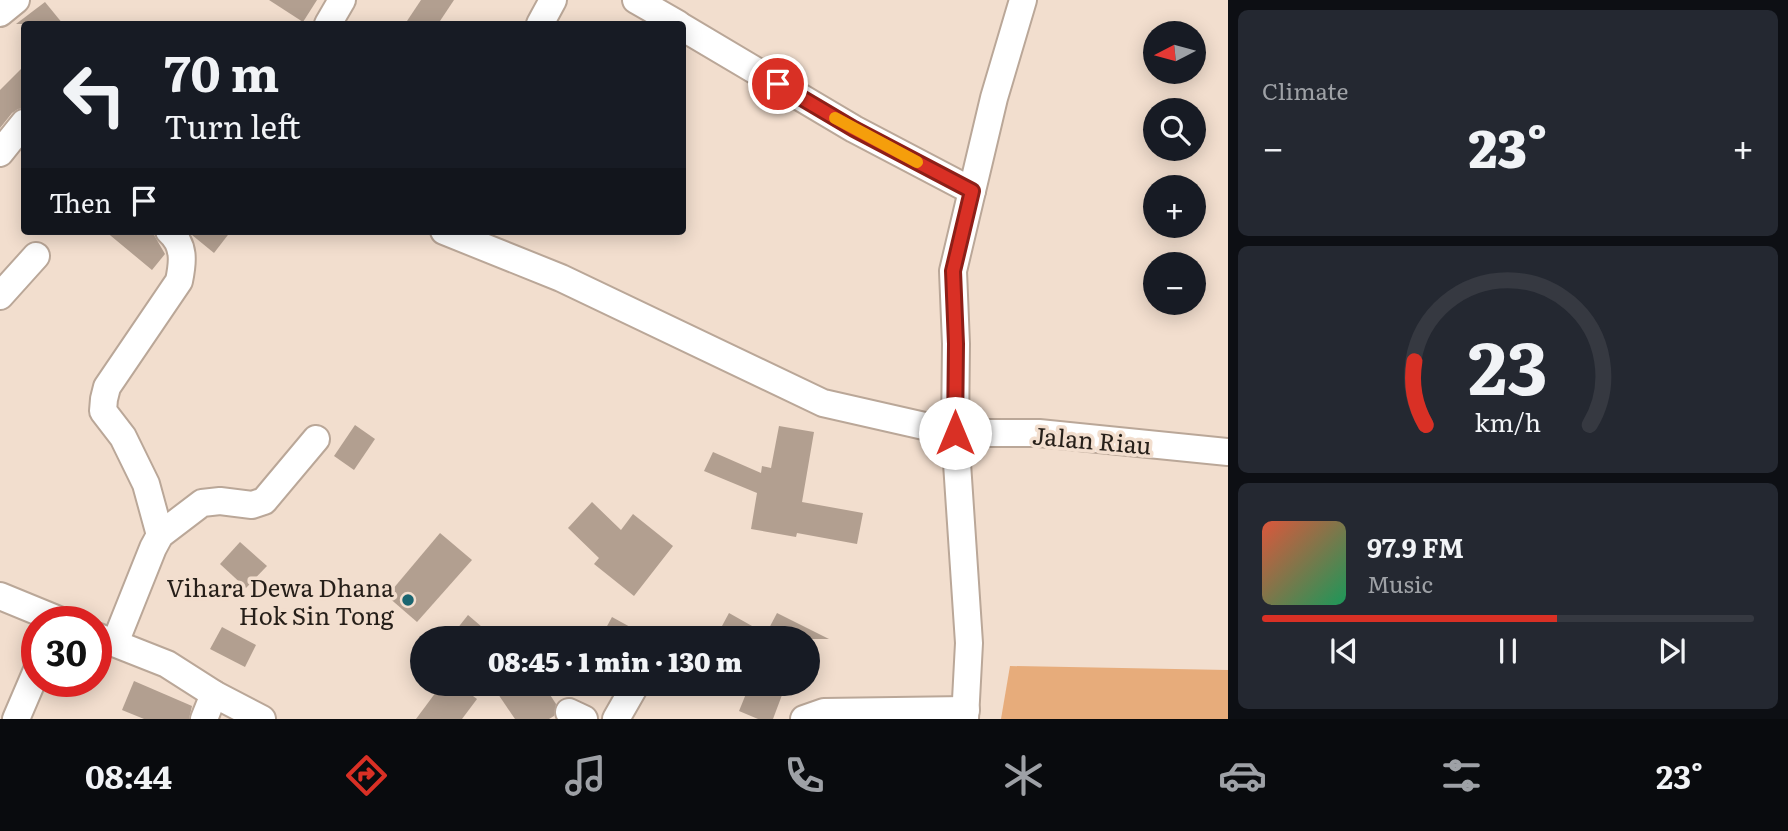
<!DOCTYPE html>
<meta charset="utf-8">
<style>
:root{--surface:#171b24;--page:#242831;--text:#f1f3f6;--muted:#9ea1a6;--line:#363941;--accent:#d93025}
body{margin:0;font-family:Literata,serif;background:var(--page);color:var(--text);height:100vh;display:flex;flex-direction:column;font-size:26px;white-space:nowrap}
*{box-sizing:border-box;margin:0}
p{font-size:23px;color:var(--muted)}
.icon{flex:none;width:38px;height:38px;fill:none;stroke:currentColor;stroke-width:2;stroke-linecap:round;stroke-linejoin:round}
.map{position:relative;flex:1;overflow:hidden}
.sheet{display:flex;flex-direction:column;gap:10px;padding:10px;background:#0d0f14;width:560px}
.sheet>*{flex:none}
.top-card{position:absolute;left:21px;top:21px;width:665px;height:214px;border-radius:7px;box-shadow:0 4px 18px #0003;background:#171b24;color:var(--text);overflow:hidden}
.needle{width:46px;rotate:264deg}
.controls{position:absolute;left:1143px;top:21px;display:grid;gap:14px}
.controls a{display:grid;place-items:center;width:63px;height:63px;border-radius:50%;background:var(--surface);box-shadow:0 4px 18px #0003;font-size:35px}
.speed{position:absolute;left:21px;top:606px;display:flex;gap:14px;font-size:35px;font-weight:700;text-align:center}
.speed>*{display:grid;place-content:center;width:91px;height:91px;border-radius:50%;background:var(--surface);box-shadow:0 4px 18px #0003;line-height:1}
.speed .limit{border:10px solid #d22;background:#fff;color:#111}
.pin{position:absolute;display:grid;place-items:center;width:60px;height:60px;color:#fff;margin:-30px;border:4px solid #fff;border-radius:50%;box-shadow:0 2px 7px #0007}
.me{position:absolute;width:77px;margin:-38px;rotate:0deg;stroke-linejoin:round;filter:drop-shadow(0 0 5px #0008)}
.turn{display:flex;align-items:center;gap:24px;height:147px;padding:0 28px;font-size:32px}
.turn .icon{width:91px;height:91px;stroke-width:2.5}
.turn b{display:block;font-size:49px;line-height:60px}
.then{display:flex;align-items:center;height:66px;padding:0 28px;background:#0003;gap:14px;font-size:26px}
.big{font-size:52px;font-weight:800;line-height:1.1}
.sheet .tile{flex:1;display:flex;flex-direction:column;justify-content:center;gap:10px;min-width:0;padding:0 24px;border-radius:10px;background:var(--page)}
.sheet .dial{align-items:center;gap:0}
.dial svg{height:182px;overflow:visible;fill:none;stroke:var(--line);stroke-width:7;stroke-linecap:round;text-anchor:middle}
.dial text{fill:var(--text);stroke:none}
.song{display:flex;align-items:center;gap:21px}
.cover{width:84px;height:84px;border-radius:10px;background:linear-gradient(135deg,hsl(10 70% 55%),hsl(150 70% 35%))}
.played{height:7px;border-radius:4px;background:linear-gradient(90deg,var(--accent) 60%,var(--line) 60%)}
.keys{display:flex;justify-content:space-around;direction:ltr}
.heat{display:flex;justify-content:space-between;align-items:center;font-size:38px;direction:ltr}
.trip{position:absolute;left:410px;top:626px;width:410px;height:70px;border-radius:35px;background:var(--surface);box-shadow:0 4px 18px #0003;font-weight:800;line-height:70px;text-align:center}
.tab-bar{display:flex;height:112px;justify-content:space-around;align-items:center;background:#090b0e;color:var(--muted)}
.tab-bar .icon{width:49px;height:49px}
.tab-bar .current{color:var(--accent)}
.tab-bar b{font-size:32px;color:var(--text)}
main{display:flex;flex:1;min-height:0}
.map>svg:first-child{display:block}
.green{fill:#e7ac7b}
.building{fill:#b29f90}
.lines{fill:none;stroke-linecap:round;stroke-linejoin:round}
.minor-casing{stroke:#baa798;stroke-width:30}
.minor{stroke:#fff;stroke-width:26}
.route-casing{stroke:#8d1f18;stroke-width:18}
.route{stroke:#d93025;stroke-width:12}
.slow{stroke:#f59e0b;stroke-width:12}
.poi-dot{fill:#1a6570;stroke:#f2dece;stroke-width:2.5}
.labels{text-anchor:middle;dominant-baseline:central;stroke-width:7;stroke-linejoin:round;paint-order:stroke}
.street-label{font-size:24px;fill:#261f19;stroke:#f2dece}
.poi-label{font-size:24px;fill:#261f19;stroke:#f2dece;text-anchor:end}
</style>
<main>
<div class="map">
<svg width="1228" height="719" viewBox="0 0 1228 719">
<rect width="100%" height="100%" fill="#f2dece"/>
<path class="green" d="M1010 666 1228 670V719H1001Z"/>
<g class="building">
<path d="M269 0H317L303 22Z"/>
<path d="M421 0H454L438 24H405Z"/>
<path d="M45 2 63 24H16Z"/>
<path d="M24 66V108L18 109 12 113 0 128V90Z"/>
<path d="M105 231H154V235L165 254 152 270Z"/>
<path d="M189 231H231L214 253 192 235Z"/>
<path d="M355 425 375 439 354 470 334 456Z"/>
<path d="M779 426 814 432 802 502 863 513 857 544 797 533 796 537 751 529 757 493 704 471 713 452 761 473 762 466 771 468Z"/>
<path d="M592 502 621 530 633 514 673 546 634 596 594 564 599 558 568 528Z"/>
<path d="M440 533 472 560 417 622 387 596Z"/>
<path d="M240 542 267 566 246 588 220 564Z"/>
<path d="M729 613 766 634 777 613 829 639H715Z"/>
<path d="M468 615 496 639H449Z"/>
<path d="M612 617 652 639H600Z"/>
<path d="M222 627 256 645 245 667 210 649Z"/>
<path d="M134 681 192 706 189 719H144L122 710Z"/>
<path d="M442 684H457L477 699 462 719H416Z"/>
<path d="M513 684H543L556 704 554 716 549 719H515L498 694Z"/>
<path d="M750 684 782 695 773 719H758L739 711Z"/>
</g>
<g class="lines">
<g class="minor-casing">
<g id="minor">
<path d="M636 0 678 24"/>
<path d="M0 13 16 0"/>
<path d="M328 24 342 0"/>
<path d="M540 24 553 0"/>
<path d="M682 27 854 129 972 191"/>
<path d="M0 153 24 123"/>
<path d="M444 231 561 278 823 403 955 433H1039L1228 452"/>
<path d="M0 296 36 256"/>
<path d="M160 535 146 484 123 437 103 411 104 399 107 387 179 281C183 262 185 245 169 231"/>
<path d="M0 596 61 621"/>
<path d="M96 636 167 664 214 694 262 719"/>
<path d="M115 643 153 548 160 535 202 503 220 501 252 505 264 501 316 439"/>
<path d="M569 712 584 719"/>
<path d="M16 719 37 670"/>
<path d="M204 719 214 694"/>
<path d="M616 719 636 684"/>
<path d="M804 719 824 712 966 710"/>
<path d="M965 719 969 643 955 433 956 344 953 271 994 98 1023 0"/>
</g>
</g>
<use href="#minor" class="minor"/>
</g>
<g class="lines">
<g class="route-casing">
<path id="route" d="M778 84 854 129 972 191 953 271 956 344 955 433"/>
</g>
<use href="#route" class="route"/>
<path class="slow" d="M835 118 917 162"/>
</g>
<circle class="poi-dot" cx="408" cy="600" r="7"/>
<g class="labels">
<g class="street-label">
<text transform="translate(1092 439) rotate(5)">Jalan Riau</text>
</g>
<g class="poi-label">
<text x="394" y="586">Vihara Dewa Dhana<tspan x="394" dy="28">Hok Sin Tong</tspan></text>
</g>
</g>
</svg>
<div class="controls">
<a><svg class="needle" viewBox="-14 -14 28 28"><path d="M0-13l5 13h-10z" fill="#e53935"/><path d="M0 13l5-13h-10z" fill="#9ea1a6"/></svg></a>
<a><svg class="icon" aria-label="search" viewBox="0 0 24 24"><circle cx="10" cy="10" r="6"/><path d="M15 15l6 6"/></svg></a>
<a>+</a>
<a>−</a>
</div>
<div class="speed"><div class="limit">30</div></div>
<div class="pin" style="left:778px;top:84px;background:#d93025"><svg class="icon" aria-label="arrive" viewBox="0 0 24 24"><path d="M6 21V4h12l-3 4 3 4H6"/></svg></div>
<svg class="me" style="left:955px;top:433px" viewBox="-20 -20 40 40"><circle r="19" fill="#fff"/><path d="M0-13L10 11 0 6-10 11z" fill="#d93025"/></svg>
<div class="trip">08:45 · 1 min · 130 m</div>
<div class="top-card">
<div class="turn"><svg class="icon" aria-label="left" viewBox="0 0 24 24"><path d="M17 20v-9H6M10 6l-5 5 5 5"/></svg><div><b>70 m</b>Turn left</div></div>
<div class="then">Then<svg class="icon" aria-label="arrive" viewBox="0 0 24 24"><path d="M6 21V4h12l-3 4 3 4H6"/></svg></div>
</div>
</div>
<section class="sheet">
<div class="tile"><p>Climate</p>
<div class="heat"><a>−</a><b class="big">23°</b><a>+</a></div>
</div>
<div class="tile dial"><svg viewBox="0 0 100 80">
<path d="M14 69A42 42 0 1 1 86 69"/>
<path d="M14 69A42 42 0 0 1 9 41" stroke="#d93025"/>
<text x="50" y="56" font-size="32" font-weight="700">23</text>
<text x="50" y="72" font-size="11">km/h</text>
</svg></div>
<div class="tile">
<div class="song"><i class="cover"></i><div><b>97.9 FM</b><p>Music</p></div></div>
<div class="played"></div>
<div class="keys"><svg class="icon" aria-label="previous" viewBox="0 0 24 24"><path d="M18 5L8 12l10 7zM5 5v14"/></svg><svg class="icon" aria-label="pause" viewBox="0 0 24 24"><path d="M8 5v14M16 5v14"/></svg><svg class="icon" aria-label="next" viewBox="0 0 24 24"><path d="M6 5l10 7-10 7zM19 5v14"/></svg></div>
</div>
</section>
</main>
<nav class="tab-bar">
<b>08:44</b>
<svg class="icon current" aria-label="directions" viewBox="0 0 24 24"><path d="M12 3l9 9-9 9-9-9zM9 14v-3h6M13 9l2 2-2 2"/></svg>
<svg class="icon" aria-label="music" viewBox="0 0 24 24"><path d="M9 18V5l10-2v13"/><circle cx="6" cy="18" r="3"/><circle cx="16" cy="16" r="3"/></svg>
<svg class="icon" aria-label="phone" viewBox="0 0 24 24"><path d="M5 4h4l2 5-3 2q2 4 5 5l2-3 5 2v4C11 20 4 13 5 4z"/></svg>
<svg class="icon" aria-label="climate" viewBox="0 0 24 24"><path d="M12 3v18M4 7l16 10M4 17L20 7"/></svg>
<svg class="icon" aria-label="car" viewBox="0 0 24 24"><path d="M5 17H2v-5l4-1 3-4h7l3 4 3 1v5h-3M9 17h6M6 11h13"/><circle cx="7" cy="17" r="2"/><circle cx="17" cy="17" r="2"/></svg>
<svg class="icon" aria-label="filters" viewBox="0 0 24 24"><path d="M4 7h16M4 17h16"/><circle cx="9" cy="7" r="2"/><circle cx="15" cy="17" r="2"/></svg>
<b>23°</b>
</nav>
